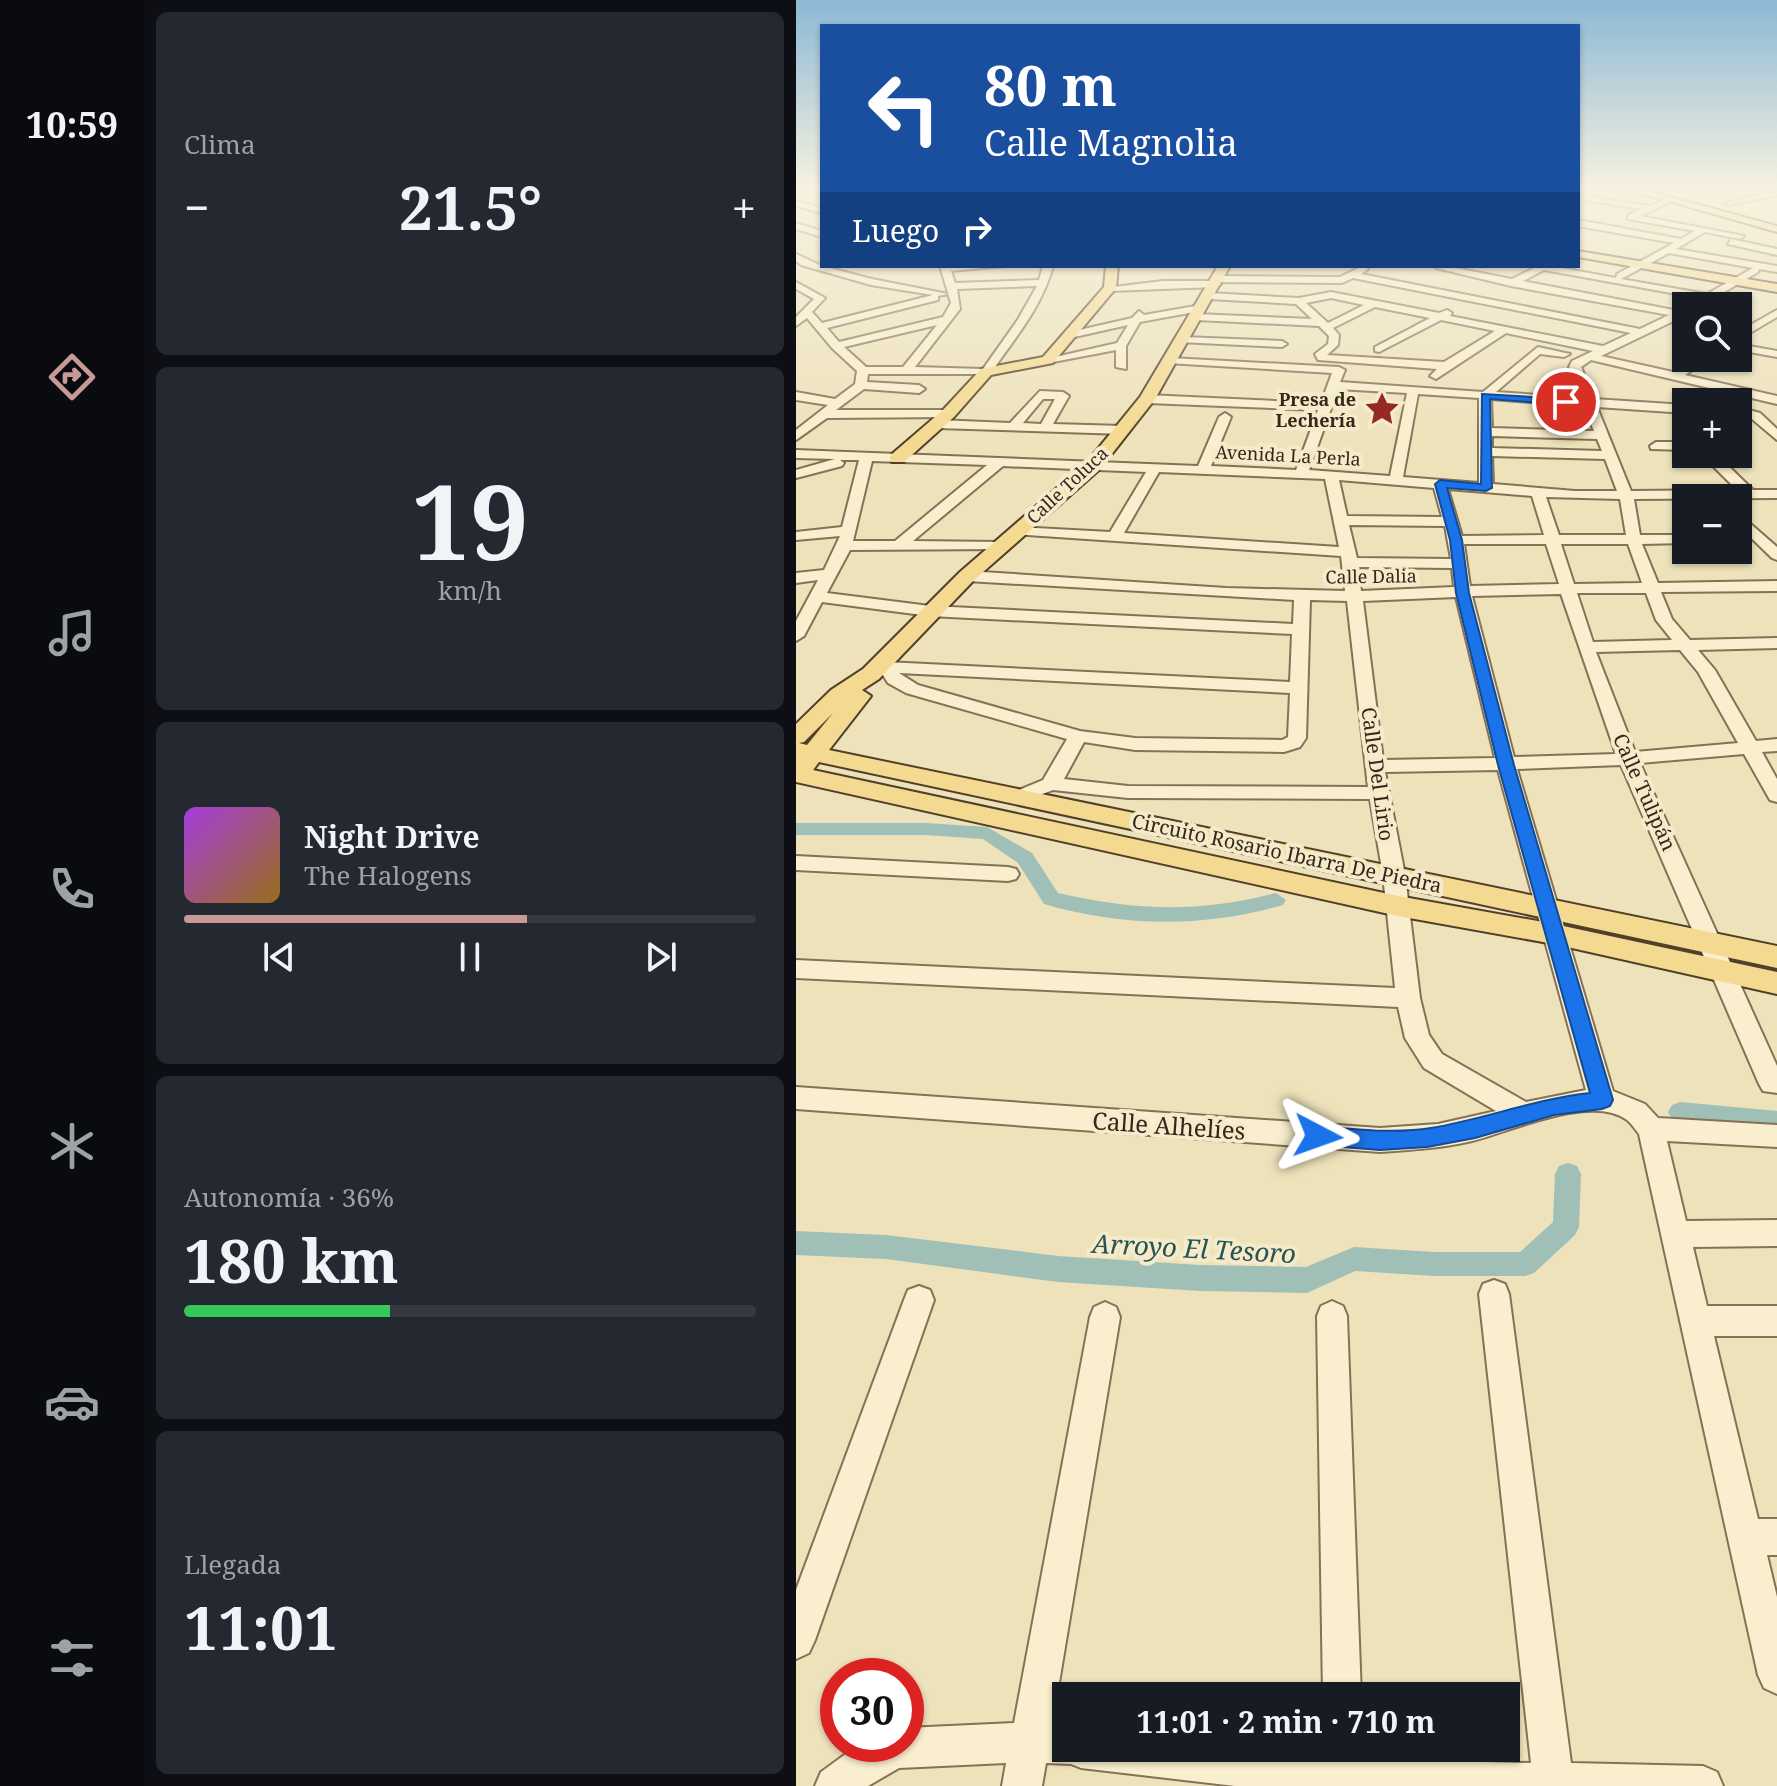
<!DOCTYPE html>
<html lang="es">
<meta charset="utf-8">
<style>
:root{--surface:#171b24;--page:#242831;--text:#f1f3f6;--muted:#9ea1a6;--line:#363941;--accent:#c89998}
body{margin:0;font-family:"Noto Serif",serif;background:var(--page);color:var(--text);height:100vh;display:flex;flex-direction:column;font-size:30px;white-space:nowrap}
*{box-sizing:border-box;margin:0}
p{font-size:26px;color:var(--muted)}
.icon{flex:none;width:44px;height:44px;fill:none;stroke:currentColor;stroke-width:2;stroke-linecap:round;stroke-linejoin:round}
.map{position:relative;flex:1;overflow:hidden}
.side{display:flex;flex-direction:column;gap:12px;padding:12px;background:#0d0f14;width:652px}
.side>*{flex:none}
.top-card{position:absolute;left:24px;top:24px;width:760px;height:244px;border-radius:0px;box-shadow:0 2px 6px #0004;background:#1a4fa0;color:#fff;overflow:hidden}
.tools{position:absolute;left:876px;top:292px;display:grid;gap:16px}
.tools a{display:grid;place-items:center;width:80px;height:80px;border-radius:0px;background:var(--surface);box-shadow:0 2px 6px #0004;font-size:40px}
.speed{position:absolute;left:24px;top:1658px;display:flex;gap:16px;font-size:40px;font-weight:700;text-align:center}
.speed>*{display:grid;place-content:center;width:104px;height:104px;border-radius:50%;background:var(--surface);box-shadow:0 2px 6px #0004;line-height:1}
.speed .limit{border:12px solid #d22;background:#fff;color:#111}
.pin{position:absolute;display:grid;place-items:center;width:68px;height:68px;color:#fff;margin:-34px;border:4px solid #fff;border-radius:50%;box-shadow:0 2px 8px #0007}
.me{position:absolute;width:88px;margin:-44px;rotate:94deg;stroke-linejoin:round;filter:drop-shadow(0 0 6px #0008)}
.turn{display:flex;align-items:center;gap:28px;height:168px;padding:0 32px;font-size:36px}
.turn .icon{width:104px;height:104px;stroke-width:2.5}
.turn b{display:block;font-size:56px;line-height:68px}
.then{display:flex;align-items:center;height:76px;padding:0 32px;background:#0003;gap:16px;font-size:30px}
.big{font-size:60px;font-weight:700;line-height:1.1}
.side .card{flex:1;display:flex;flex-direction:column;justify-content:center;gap:12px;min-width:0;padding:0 28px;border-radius:12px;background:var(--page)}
.side .dial{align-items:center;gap:0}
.dial b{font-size:104px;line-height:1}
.song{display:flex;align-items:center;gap:24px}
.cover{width:96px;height:96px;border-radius:12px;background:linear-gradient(135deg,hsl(280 70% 55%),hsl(40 70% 35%))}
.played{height:8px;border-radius:4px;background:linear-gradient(90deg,var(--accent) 60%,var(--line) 60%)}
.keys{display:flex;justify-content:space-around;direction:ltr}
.heat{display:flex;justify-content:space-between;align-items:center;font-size:44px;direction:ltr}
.charge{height:12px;border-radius:6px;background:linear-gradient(90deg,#34c759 36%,var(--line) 0)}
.trip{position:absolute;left:256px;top:1682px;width:468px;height:80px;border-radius:0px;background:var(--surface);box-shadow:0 2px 6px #0004;font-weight:700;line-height:80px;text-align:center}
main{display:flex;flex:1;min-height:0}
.tab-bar{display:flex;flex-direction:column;width:144px;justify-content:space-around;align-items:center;background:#090b0e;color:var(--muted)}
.tab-bar .icon{width:56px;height:56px}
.tab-bar .selected{color:var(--accent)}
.tab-bar b{font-size:36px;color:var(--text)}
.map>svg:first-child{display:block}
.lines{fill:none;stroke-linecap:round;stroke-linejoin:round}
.canal{fill:#a0bfb7;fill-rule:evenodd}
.minor-casing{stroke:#857155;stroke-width:4}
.major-casing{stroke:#523f2a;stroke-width:4}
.minor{fill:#f9efce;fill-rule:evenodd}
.major{fill:#f4da91;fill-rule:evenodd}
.route{fill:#1a73e8;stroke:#114b97;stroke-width:2}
.labels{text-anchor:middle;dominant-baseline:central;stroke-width:8;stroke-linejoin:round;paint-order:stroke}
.far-poi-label{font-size:18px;font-weight:bold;fill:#34281a;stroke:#f5ebcb;text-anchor:end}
.far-street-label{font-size:18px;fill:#34281a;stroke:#f5ebcb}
.street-label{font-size:20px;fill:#34281a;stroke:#f5ebcb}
.near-street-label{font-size:24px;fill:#34281a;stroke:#f5ebcb}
.near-water-label{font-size:26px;font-style:italic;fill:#295454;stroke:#f5ebcb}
</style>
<main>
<nav class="tab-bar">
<b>10:59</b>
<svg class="icon selected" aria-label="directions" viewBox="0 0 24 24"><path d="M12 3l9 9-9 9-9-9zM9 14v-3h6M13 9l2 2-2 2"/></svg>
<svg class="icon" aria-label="music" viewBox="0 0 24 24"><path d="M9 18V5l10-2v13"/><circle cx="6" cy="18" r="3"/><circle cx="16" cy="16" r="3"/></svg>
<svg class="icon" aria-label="phone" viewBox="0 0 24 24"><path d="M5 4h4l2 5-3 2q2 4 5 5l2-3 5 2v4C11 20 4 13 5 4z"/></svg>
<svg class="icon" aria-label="climate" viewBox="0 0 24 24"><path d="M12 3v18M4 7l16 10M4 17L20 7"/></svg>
<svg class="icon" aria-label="car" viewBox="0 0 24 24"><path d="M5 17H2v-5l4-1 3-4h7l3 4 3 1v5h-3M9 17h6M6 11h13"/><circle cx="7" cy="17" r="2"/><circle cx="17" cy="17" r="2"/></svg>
<svg class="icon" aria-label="filters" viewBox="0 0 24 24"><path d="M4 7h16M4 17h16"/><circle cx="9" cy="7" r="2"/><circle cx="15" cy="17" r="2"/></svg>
</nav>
<section class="side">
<div class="card"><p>Clima</p>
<div class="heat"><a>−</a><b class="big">21.5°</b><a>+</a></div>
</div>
<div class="card dial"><b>19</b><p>km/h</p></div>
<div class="card">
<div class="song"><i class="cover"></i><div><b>Night Drive</b><p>The Halogens</p></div></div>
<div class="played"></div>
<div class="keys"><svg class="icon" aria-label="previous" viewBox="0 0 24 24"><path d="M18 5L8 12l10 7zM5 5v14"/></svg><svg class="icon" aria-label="pause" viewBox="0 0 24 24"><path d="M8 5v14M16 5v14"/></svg><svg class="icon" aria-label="next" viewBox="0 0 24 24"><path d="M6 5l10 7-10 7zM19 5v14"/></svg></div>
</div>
<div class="card"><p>Autonomía · 36%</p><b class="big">180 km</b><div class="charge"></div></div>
<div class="card"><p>Llegada</p><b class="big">11:01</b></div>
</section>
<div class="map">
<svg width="981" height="1786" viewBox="0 0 981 1786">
<rect width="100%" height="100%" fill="#eee2bb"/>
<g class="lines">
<g class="canal">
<path d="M0 823H130L191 827 236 853 262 893C340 911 402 913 480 893L490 900 487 905C407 928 328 927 248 904L222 863 187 839 130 835H0Z"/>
<path d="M884 1102 981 1111V1131L884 1122 876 1119 872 1112 876 1105Z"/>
<path d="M772 1163 781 1166 785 1174 783 1227 779 1235 738 1273 729 1276H638L559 1271 511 1293 404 1291 262 1282 90 1259 0 1255V1231L90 1235 262 1256 404 1265 510 1267 558 1247 638 1252H724L757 1222 759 1174 763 1166Z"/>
</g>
<g class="minor-casing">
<g id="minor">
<path d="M981 191V195L933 205 929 203Z"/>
<path d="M782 195 853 206 876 197V201L844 216 948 236 944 239 909 232 880 249 981 266V272L963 269 962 272 905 306 894 305 903 298 748 270 727 281 883 311 890 308V315L805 356 877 372 900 358H914L889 375 981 396V404L795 360 785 367 798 399 890 405V413L801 407 835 491 941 490 905 454H920L957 490H981V498L838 499 844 535H890V543L846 544 862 583 981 581V591L865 592 876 619 894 640 981 638V648L902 650 919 670 960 741 981 739V751L966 752 981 779V802L974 800 948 754 844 763 981 1066V1093L967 1091 963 1084 825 765 721 769 817 1091 849 1104 862 1118 981 1125V1147L871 1141 890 1221 981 1220V1246L897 1247 911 1306H981V1336H918L962 1519H981V1555H971L981 1597V1694L968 1688 962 1675 843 1134C839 1129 835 1123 831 1120 796 1093 713 1132 676 1141 646 1148 615 1150 584 1152L0 1109V1087L584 1128 642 1124 700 1111 628 1068 609 1038 602 1007 0 978V960L599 988 587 875 574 799 332 798 257 790 225 802 218 800 215 796 218 792 247 780 271 739 110 693 92 683 85 672 74 667 77 663 90 662 494 682 496 634 134 616 26 602 8 636 0 641V621L22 580 0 583V573L28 570 44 536 0 540V532L46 527 63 460H44L48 463 46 466 0 478V470L39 459 0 458V450L402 466 423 417 429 413 435 417 415 466 500 470 522 410 351 403 345 399 351 395 525 403 536 373 371 363 369 361 375 358 543 367 549 370 544 382 687 392 742 347 774 354 768 357 744 354 700 392 785 398 773 367 776 361 797 351 710 333 640 379 634 376 641 369 522 360 519 354 532 344 533 336 523 326 400 320 395 317 400 314 516 319 500 304 413 299 408 296 413 293 503 298 535 292 643 313 651 310 656 313 654 316 807 346 835 333 557 278 546 283 423 282 425 284 420 287 314 291 309 288 367 281H420L418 279 423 276 544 277 567 266 572 269 565 274 844 329 873 315 715 286 640 268 649 266 716 279 738 268 734 266H755L820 278 821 274 878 243 782 226V220L885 239 899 231 832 219V215L845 209 782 199ZM873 253 957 268 911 294 825 279ZM535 298 568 305 532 323 510 303ZM579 307 634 318 579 347V351L583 352 645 320 699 331 648 362 531 355 542 345 543 335 537 328ZM542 389 611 393 594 476 513 470ZM622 394 683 398V483L607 477ZM695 399 788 406 798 431 696 428ZM696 436 801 439 806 451 696 448ZM696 456 809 459 821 491H779L697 484ZM76 461 191 465 99 541H57ZM207 466 350 472 314 532 221 527 214 531 216 534 545 556 549 591 430 588 171 571 163 576 171 581 498 600 497 624 134 606 31 593 54 550 209 549 211 546 204 542 117 541ZM363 472 529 479 543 547 328 533ZM543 480 638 488 646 517 551 516ZM652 489 736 496 748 535 666 536ZM750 497 824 499 830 535H763ZM553 525 649 526 655 559 561 558ZM668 544H750L763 584 674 586ZM765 544H832L846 583 778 584ZM562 567 656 568 658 587 565 591ZM781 593H850L860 620 876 640 797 642ZM765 594 820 754 718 757 676 596ZM660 597 699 758 587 760 567 601ZM514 600 551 601 572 787 332 786 268 779 288 742 339 750 488 752 504 747 510 738ZM884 650 902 672 942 743 839 752 800 652ZM103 673 494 693 492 737 486 740 339 738 284 731 122 685ZM702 770 790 1090 730 1102 646 1054 633 1035 624 998 609 875 589 772Z"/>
<path d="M0 201 26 208V213L0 206Z"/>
<path d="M0 223 26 231V237L0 229Z"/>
<path d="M935 239 981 249V255L932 244Z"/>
<path d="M0 254 26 266 76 279 152 294 142 296V300L31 328 43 342 147 317 155 303 144 266H210L155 271 159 283 243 280 247 266H257C246 307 219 338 194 374H72L71 382 123 385 129 389 123 393 68 389 40 410H152L156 411V417L31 418 0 440V430L32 405 0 400V392L39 399 59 384 61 371 36 348 11 318 0 326V317L18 299 0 289V282L29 298 16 312 26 323 137 295 75 285 5 265 0 261ZM241 286 221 321 187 369 119 367 164 309 161 289ZM141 325 107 367H70L48 347Z"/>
<path d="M405 305 410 308 409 310 344 322 330 346V369L320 367V350L252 363 246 360 321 343 332 325 274 338 269 335 270 333 336 318 343 311 348 315Z"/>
<path d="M981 310V317L942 340V332Z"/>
<path d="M387 337 486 341 491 344 486 347 383 342V338Z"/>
<path d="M942 344 981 351V357L942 350Z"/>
<path d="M244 391 267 392 273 396 257 424 327 426 333 430 327 434 141 428 135 424 141 420 214 423ZM247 399H259L245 424 227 423Z"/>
<path d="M942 407 964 413 981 429V440L956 419 942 415Z"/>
<path d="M860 442H890V450L855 449 854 446Z"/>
<path d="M942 513 981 547V560L976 558 942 525Z"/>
<path d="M0 856 212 867 220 869 223 874 220 879 212 881 0 870Z"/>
<path d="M698 1280 709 1284 713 1294 775 1763 907 1766 921 1772 927 1786H439L285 1768 275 1764 250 1763 246 1786H206L210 1763 103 1768 72 1786H19L25 1772 62 1745 110 1744V1728L218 1723 294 1317 298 1307 309 1302 320 1307 324 1317 256 1725 270 1726V1748H453L528 1757V1748H568V1759L735 1763 683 1294 687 1284Z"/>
<path d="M123 1286 134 1290 138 1300 19 1640 13 1653 0 1659V1590L108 1300 112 1290Z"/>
<path d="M536 1301 547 1306 551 1316 565 1696H527L521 1316 525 1306Z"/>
</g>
</g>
<g class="major-casing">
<g id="major">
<path d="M827 188H841L981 226V232Z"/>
<path d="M782 251 981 284V292L782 257Z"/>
<path d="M310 266H322L320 288 257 363 195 375 158 417 108 462H96L94 458 96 454 146 411 185 369 247 357 308 287Z"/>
<path d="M422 266H434L359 399 304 469 178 580 83 679 66 690 75 696 33 750 981 946V968L23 762 17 770 602 896 758 924 981 972V994L758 944 602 916 0 782V724L35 690 67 669 164 572 292 461 344 397ZM37 713 11 745 3 743 8 742Z"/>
</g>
</g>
<use href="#minor" class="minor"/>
<use href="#major" class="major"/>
</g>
<linearGradient id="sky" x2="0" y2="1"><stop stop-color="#8bb8d4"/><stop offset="0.43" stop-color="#f7f2e0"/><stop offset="1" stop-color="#f7f2e0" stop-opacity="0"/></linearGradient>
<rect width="981" height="438" fill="url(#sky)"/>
<path class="route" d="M686 394 770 399 775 402 770 405 694 399 696 488 690 491 651 488 666 540 673 593 718 765 817 1100 814 1106 806 1109 758 1115 679 1138 631 1147 584 1150 522 1145 514 1142 511 1136 514 1129 522 1126C559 1129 598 1134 635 1128 689 1119 739 1099 794 1093L702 765 660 593 654 540 639 484 644 480 685 484Z"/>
<defs>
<g id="sight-bare" transform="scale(2.76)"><path d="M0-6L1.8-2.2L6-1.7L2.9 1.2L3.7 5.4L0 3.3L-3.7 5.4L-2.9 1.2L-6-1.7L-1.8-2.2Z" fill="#952a24" stroke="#f5ebcb" stroke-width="2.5" paint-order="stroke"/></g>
</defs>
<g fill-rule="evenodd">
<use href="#sight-bare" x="586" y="409"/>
</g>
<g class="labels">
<g class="far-poi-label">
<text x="560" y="399">Presa de<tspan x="560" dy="21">Lechería</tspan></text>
</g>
<g class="far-street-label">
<text transform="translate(492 455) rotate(3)">Avenida La Perla</text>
<text transform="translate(271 485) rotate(-43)">Calle Toluca</text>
<text transform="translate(575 576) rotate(-1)">Calle Dalia</text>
</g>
<g class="street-label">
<text transform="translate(582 774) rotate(82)">Calle Del Lirio</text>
<text transform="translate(849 792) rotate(66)">Calle Tulipán</text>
<text transform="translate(491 853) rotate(12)">Circuito Rosario Ibarra De Piedra</text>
</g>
<g class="near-street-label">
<text transform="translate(373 1125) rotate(4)">Calle Alhelíes</text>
</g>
<g class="near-water-label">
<text transform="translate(398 1248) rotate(3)">Arroyo El Tesoro</text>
</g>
</g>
</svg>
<div class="tools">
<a><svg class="icon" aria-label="search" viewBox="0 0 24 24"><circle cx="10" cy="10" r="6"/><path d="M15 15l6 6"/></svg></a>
<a>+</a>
<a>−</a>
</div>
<div class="speed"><div class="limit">30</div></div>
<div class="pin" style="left:770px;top:402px;background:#d93025"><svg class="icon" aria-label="arrive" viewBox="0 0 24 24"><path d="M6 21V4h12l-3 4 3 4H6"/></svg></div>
<svg class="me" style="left:522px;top:1136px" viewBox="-20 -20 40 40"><path d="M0-17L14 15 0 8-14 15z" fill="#1a73e8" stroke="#fff" stroke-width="4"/></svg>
<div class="trip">11:01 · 2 min · 710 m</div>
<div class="top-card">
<div class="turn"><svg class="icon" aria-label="left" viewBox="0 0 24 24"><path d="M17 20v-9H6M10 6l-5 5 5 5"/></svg><div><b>80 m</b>Calle Magnolia</div></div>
<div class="then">Luego<svg class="icon" aria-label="right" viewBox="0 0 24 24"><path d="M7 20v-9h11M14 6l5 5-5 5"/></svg></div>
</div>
</div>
</main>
